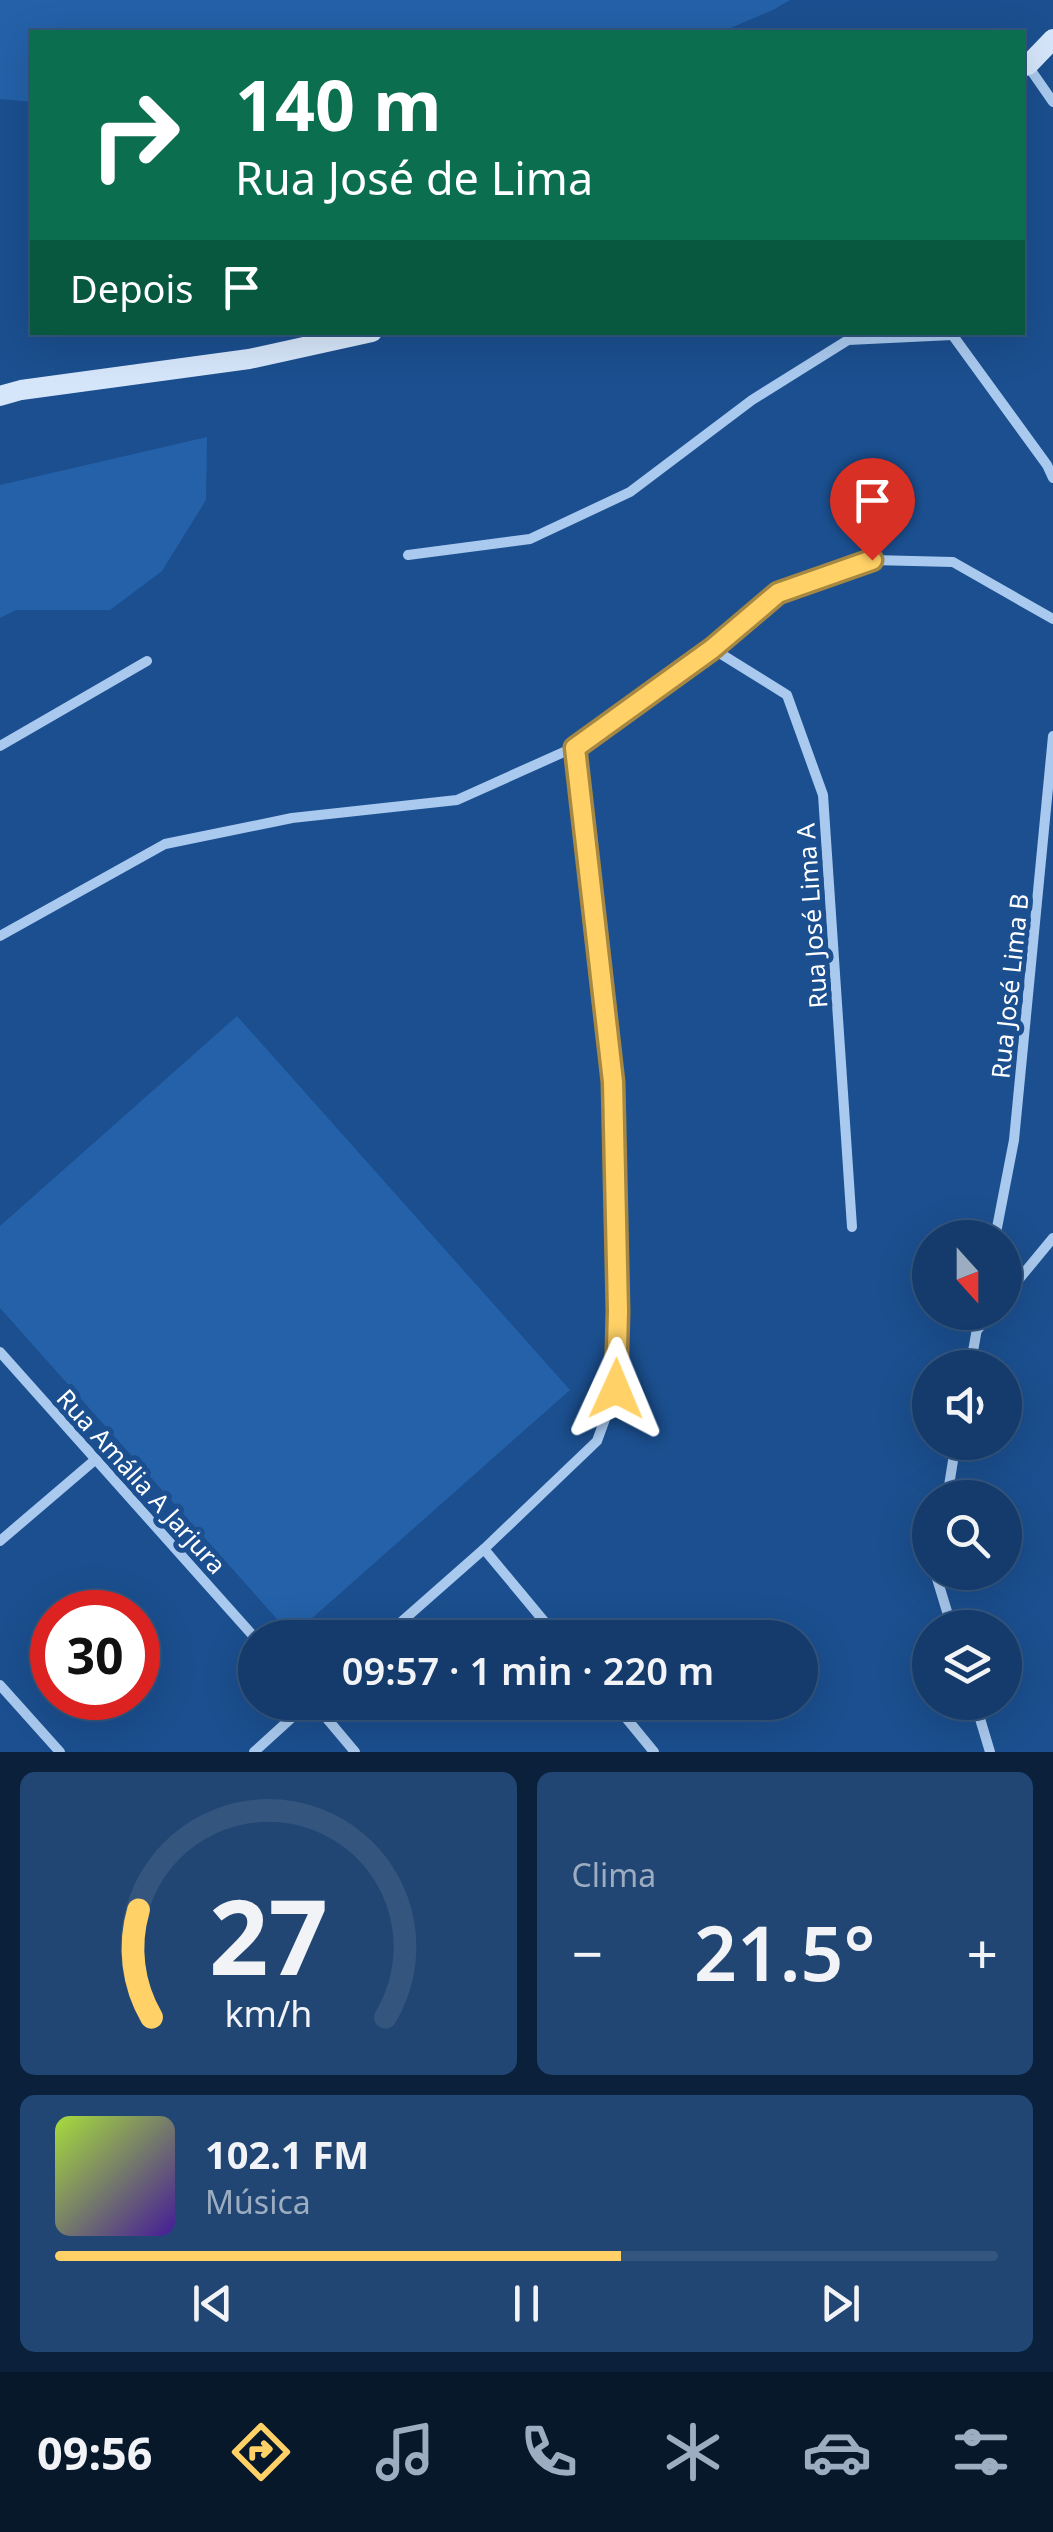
<!DOCTYPE html>
<html lang="pt">
<meta charset="utf-8">
<style>
:root{--surface:#143b6b;--page:#214673;--text:#f1f3f6;--muted:#9dadc1;--line:#33557e;--accent:#ffd166}
body{margin:0;font-family:"Noto Sans",sans-serif;background:var(--page);color:var(--text);height:100vh;display:flex;flex-direction:column;font-size:38px;white-space:nowrap}
*{box-sizing:border-box;margin:0}
p{font-size:32px;color:var(--muted)}
.icon{flex:none;width:55px;height:55px;fill:none;stroke:currentColor;stroke-width:2;stroke-linecap:round;stroke-linejoin:round}
.map{position:relative;height:1752px;overflow:hidden}
.panel{display:flex;flex-direction:column;gap:20px;padding:20px;background:#0b203b;flex:1}
.panel>*{flex:none}
.guide{position:absolute;left:30px;top:30px;width:995px;height:305px;border-radius:0px;box-shadow:0 10px 40px #0002,0 0 0 2px var(--line);background:#0b6e4f;color:#fff;overflow:hidden}
.needle{width:65px;rotate:159deg}
.buttons{position:absolute;left:912px;top:1220px;display:grid;gap:20px}
.buttons a{display:grid;place-items:center;width:110px;height:110px;border-radius:50%;background:var(--surface);box-shadow:0 10px 40px #0002,0 0 0 2px var(--line);font-size:50px}
.speed{position:absolute;left:30px;top:1590px;display:flex;gap:20px;font-size:50px;font-weight:700;text-align:center}
.speed>*{display:grid;place-content:center;width:130px;height:130px;border-radius:50%;background:var(--surface);box-shadow:0 10px 40px #0002,0 0 0 2px var(--line);line-height:1}
.speed .limit{border:15px solid #d22;background:#fff;color:#111}
.pin{position:absolute;display:grid;place-items:center;width:85px;height:85px;color:#fff;margin:-102px -42px;border-radius:50% 50% 50% 0;rotate:-45deg;box-shadow:0 0 10px #0007}
.pin .icon{rotate:45deg}
.me{position:absolute;width:110px;margin:-55px;rotate:1deg;stroke-linejoin:round;filter:drop-shadow(0 0 8px #0008)}
.turn{display:flex;align-items:center;gap:35px;height:210px;padding:0 40px;font-size:45px}
.turn .icon{width:130px;height:130px;stroke-width:2.5}
.turn b{display:block;font-size:70px;line-height:85px}
.then{display:flex;align-items:center;height:95px;padding:0 40px;background:#0003;gap:20px;font-size:38px}
.big{font-size:75px;font-weight:600;line-height:1.1}
.panel .widget{flex:1;display:flex;flex-direction:column;justify-content:center;gap:15px;min-width:0;padding:0 35px;border-radius:15px;background:var(--page)}
.panel .dial{align-items:center;gap:0}
.dial svg{height:260px;overflow:visible;fill:none;stroke:var(--line);stroke-width:7;stroke-linecap:round;text-anchor:middle}
.dial text{fill:var(--text);stroke:none}
.song{display:flex;align-items:center;gap:30px}
.cover{width:120px;height:120px;border-radius:15px;background:linear-gradient(135deg,hsl(80 70% 55%),hsl(260 70% 35%))}
.played{height:10px;border-radius:5px;background:linear-gradient(90deg,var(--accent) 60%,var(--line) 60%)}
.keys{display:flex;justify-content:space-around;direction:ltr}
.heat{display:flex;justify-content:space-between;align-items:center;font-size:55px;direction:ltr}
.panel .tiles{flex:1;display:grid;gap:20px;grid-template-columns:1fr 1fr}
.widget:last-child{grid-column:span 2}
.trip{position:absolute;left:238px;top:1620px;width:580px;height:100px;border-radius:50px;background:var(--surface);box-shadow:0 10px 40px #0002,0 0 0 2px var(--line);font-weight:600;line-height:100px;text-align:center}
.tab-bar{display:flex;height:160px;justify-content:space-around;align-items:center;background:#08182b;color:var(--muted)}
.tab-bar .icon{width:70px;height:70px}
.tab-bar .selected{color:var(--accent)}
.tab-bar b{font-size:45px;color:var(--text)}
.map>svg:first-child{display:block}
.green{fill:#2461a8}
.lines{fill:none;stroke-linecap:round;stroke-linejoin:round}
.street{stroke:#a9c9ee;stroke-width:10}
.secondary{stroke:#d6e6fa;stroke-width:20}
.route-casing{stroke:#a68842;stroke-width:25}
.route{stroke:#ffd166;stroke-width:18}
.labels{text-anchor:middle;dominant-baseline:central;stroke-width:10;stroke-linejoin:round;paint-order:stroke}
.street-label{font-size:25px;fill:#fff;stroke:#1b4f8f}
</style>
<div class="map">
<svg width="1053" height="1752" viewBox="0 0 1053 1752">
<rect width="100%" height="100%" fill="#1b4f8f"/>
<g class="green">
<path d="M0 0H790L773 10 721 32H32V102L0 99Z"/>
<path d="M207 437 206 500 162 571 110 610H16L0 618V485Z"/>
<path d="M237 1016 570 1390 292 1636 0 1308V1226Z"/>
</g>
<g class="lines">
<g class="street">
<path d="M1028 66 1053 102"/>
<path d="M951 333 1047 465 1053 478"/>
<path d="M408 555 530 539 630 492 752 400 848 340 952 335"/>
<path d="M713 649 787 695 823 795 852 1227"/>
<path d="M0 746 147 661"/>
<path d="M0 936 165 844 292 818 457 800 575 747 713 649 778 593 872 560 953 562 1053 619"/>
<path d="M995 1238 1014 1140 1053 736"/>
<path d="M1005 1296 1053 1238"/>
<path d="M978 1329 992 1312"/>
<path d="M0 1352 255 1638"/>
<path d="M970 1368 980 1312"/>
<path d="M947 1498 956 1442"/>
<path d="M0 1541 96 1459"/>
<path d="M484 1549 558 1638"/>
<path d="M935 1572 952 1628"/>
<path d="M383 1638 484 1549 597 1441 616 1389 618 1311 613 1082 575 747"/>
<path d="M0 1685 60 1752"/>
<path d="M313 1702 355 1752"/>
<path d="M613 1702 654 1752"/>
<path d="M975 1702 990 1752"/>
<path d="M254 1752 309 1702"/>
</g>
<g class="secondary">
<path d="M1022 67 1028 65 1053 39"/>
<path d="M0 396 21 390 249 359 372 332"/>
</g>
</g>
<g class="lines">
<g class="route-casing">
<path id="route" d="M616 1389 618 1311 613 1082 575 748 712 649 778 593 872 560"/>
</g>
<use href="#route" class="route"/>
</g>
<g class="labels">
<g class="street-label">
<text transform="translate(811 916) rotate(-94)">Rua José Lima A</text>
<text transform="translate(1009 986) rotate(-84)">Rua José Lima B</text>
<text transform="translate(142 1481) rotate(48)">Rua Amália A Jarjura</text>
</g>
</g>
</svg>
<div class="buttons">
<a><svg class="needle" viewBox="-14 -14 28 28"><path d="M0-13l5 13h-10z" fill="#e53935"/><path d="M0 13l5-13h-10z" fill="#9dadc1"/></svg></a>
<a><svg class="icon" aria-label="sound" viewBox="0 0 24 24"><path d="M4 9h4l5-4v14l-5-4H4zM17 9q2 3 0 6"/></svg></a>
<a><svg class="icon" aria-label="search" viewBox="0 0 24 24"><circle cx="10" cy="10" r="6"/><path d="M15 15l6 6"/></svg></a>
<a><svg class="icon" aria-label="layers" viewBox="0 0 24 24"><path d="M12 4l9 5-9 5-9-5zM3 14l9 5 9-5"/></svg></a>
</div>
<div class="speed"><div class="limit">30</div></div>
<div class="pin" style="left:872px;top:560px;background:#d93025"><svg class="icon" aria-label="arrive" viewBox="0 0 24 24"><path d="M6 21V4h12l-3 4 3 4H6"/></svg></div>
<svg class="me" style="left:616px;top:1389px" viewBox="-20 -20 40 40"><path d="M0-17L14 15 0 8-14 15z" fill="#ffd166" stroke="#fff" stroke-width="4"/></svg>
<div class="trip">09:57 · 1 min · 220 m</div>
<div class="guide">
<div class="turn"><svg class="icon" aria-label="right" viewBox="0 0 24 24"><path d="M7 20v-9h11M14 6l5 5-5 5"/></svg><div><b>140 m</b>Rua José de Lima</div></div>
<div class="then">Depois<svg class="icon" aria-label="arrive" viewBox="0 0 24 24"><path d="M6 21V4h12l-3 4 3 4H6"/></svg></div>
</div>
</div>
<section class="panel">
<div class="tiles">
<div class="widget dial"><svg viewBox="0 0 100 80">
<path d="M14 69A42 42 0 1 1 86 69"/>
<path d="M14 69A42 42 0 0 1 10 36" stroke="#ffd166"/>
<text x="50" y="56" font-size="32" font-weight="700">27</text>
<text x="50" y="72" font-size="11">km/h</text>
</svg></div>
<div class="widget"><p>Clima</p>
<div class="heat"><a>−</a><b class="big">21.5°</b><a>+</a></div>
</div>
<div class="widget">
<div class="song"><i class="cover"></i><div><b>102.1 FM</b><p>Música</p></div></div>
<div class="played"></div>
<div class="keys"><svg class="icon" aria-label="previous" viewBox="0 0 24 24"><path d="M18 5L8 12l10 7zM5 5v14"/></svg><svg class="icon" aria-label="pause" viewBox="0 0 24 24"><path d="M8 5v14M16 5v14"/></svg><svg class="icon" aria-label="next" viewBox="0 0 24 24"><path d="M6 5l10 7-10 7zM19 5v14"/></svg></div>
</div>
</div>
</section>
<nav class="tab-bar">
<b>09:56</b>
<svg class="icon selected" aria-label="directions" viewBox="0 0 24 24"><path d="M12 3l9 9-9 9-9-9zM9 14v-3h6M13 9l2 2-2 2"/></svg>
<svg class="icon" aria-label="music" viewBox="0 0 24 24"><path d="M9 18V5l10-2v13"/><circle cx="6" cy="18" r="3"/><circle cx="16" cy="16" r="3"/></svg>
<svg class="icon" aria-label="phone" viewBox="0 0 24 24"><path d="M5 4h4l2 5-3 2q2 4 5 5l2-3 5 2v4C11 20 4 13 5 4z"/></svg>
<svg class="icon" aria-label="climate" viewBox="0 0 24 24"><path d="M12 3v18M4 7l16 10M4 17L20 7"/></svg>
<svg class="icon" aria-label="car" viewBox="0 0 24 24"><path d="M5 17H2v-5l4-1 3-4h7l3 4 3 1v5h-3M9 17h6M6 11h13"/><circle cx="7" cy="17" r="2"/><circle cx="17" cy="17" r="2"/></svg>
<svg class="icon" aria-label="filters" viewBox="0 0 24 24"><path d="M4 7h16M4 17h16"/><circle cx="9" cy="7" r="2"/><circle cx="15" cy="17" r="2"/></svg>
</nav>
